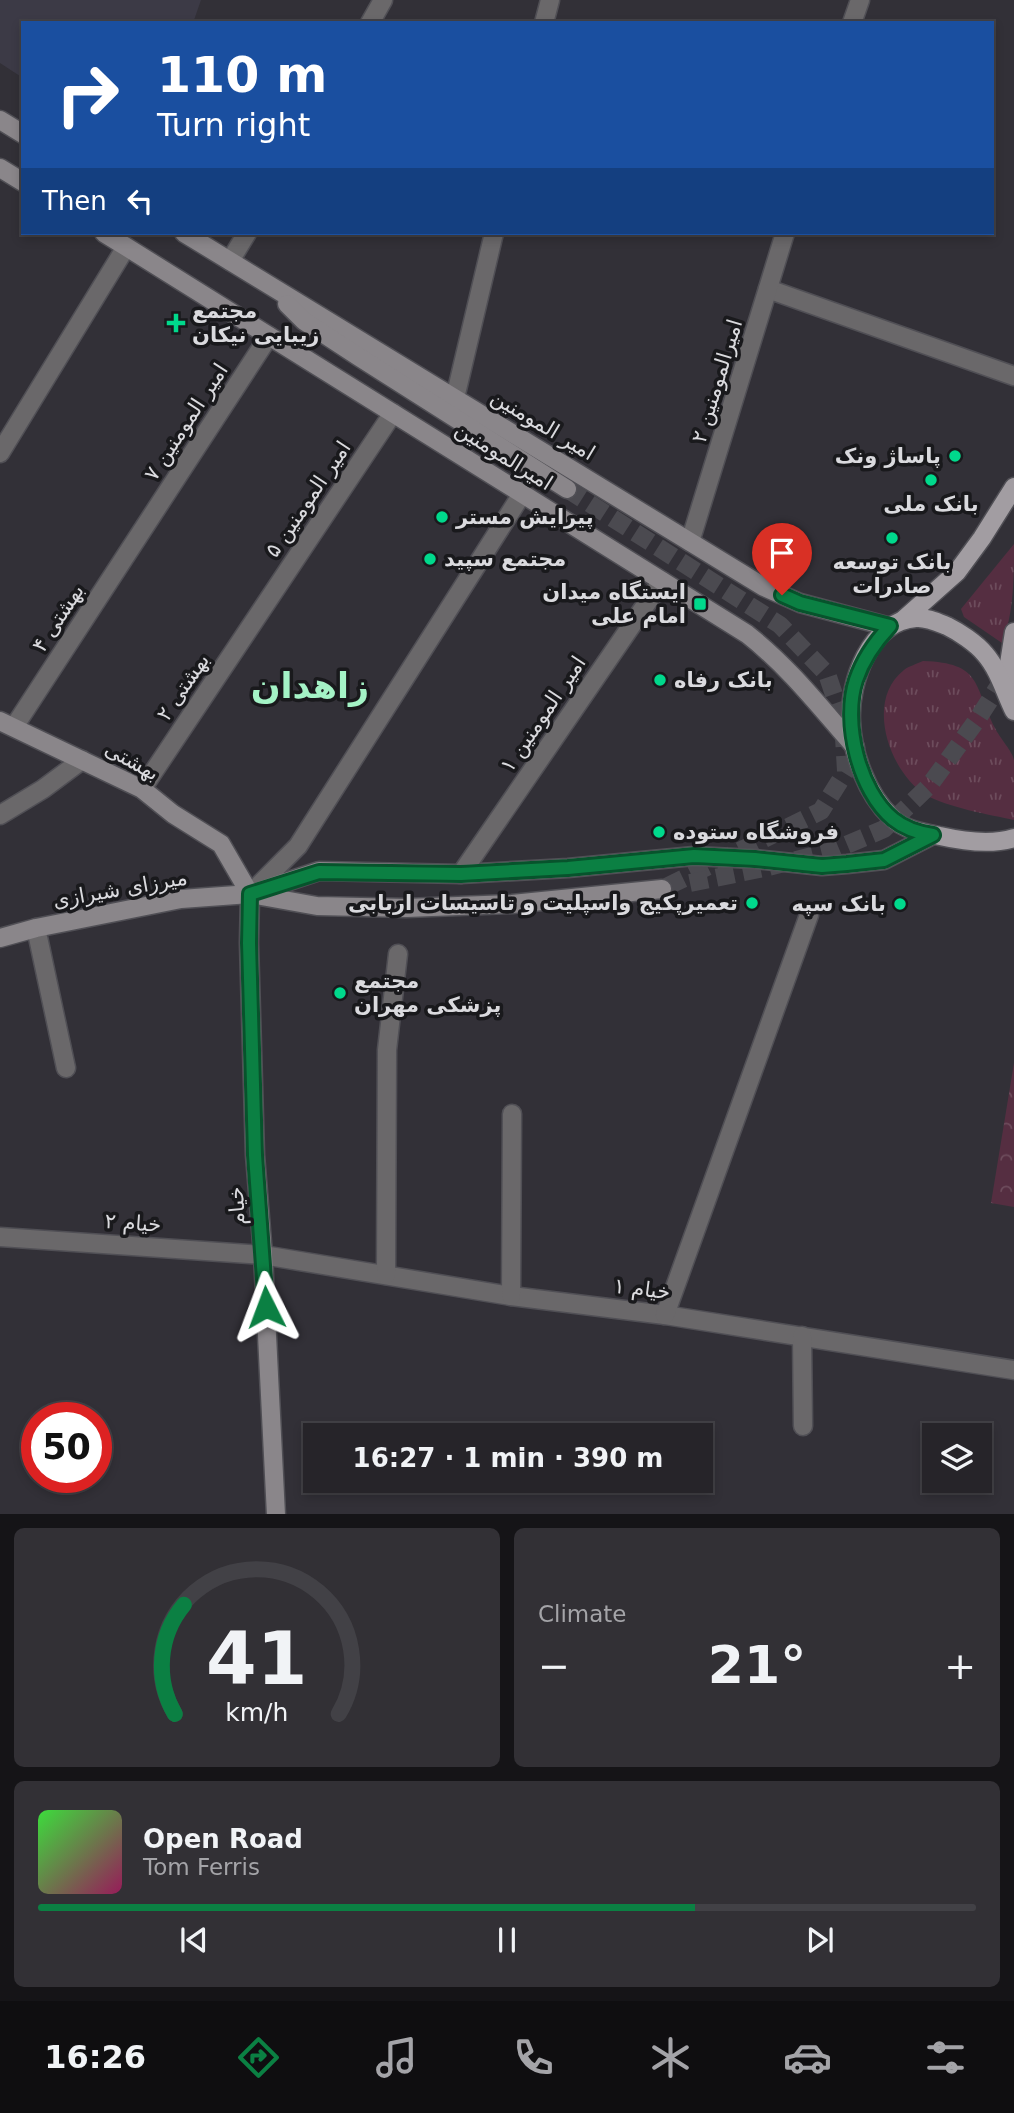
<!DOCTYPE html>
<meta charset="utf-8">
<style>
:root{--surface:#262429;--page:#323035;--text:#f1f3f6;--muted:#a4a4a8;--line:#424146;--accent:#0b8043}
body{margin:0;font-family:"DejaVu Sans","Noto Sans Arabic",sans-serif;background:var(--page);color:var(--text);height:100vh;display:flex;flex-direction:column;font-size:26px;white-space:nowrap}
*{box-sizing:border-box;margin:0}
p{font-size:23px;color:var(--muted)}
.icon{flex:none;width:38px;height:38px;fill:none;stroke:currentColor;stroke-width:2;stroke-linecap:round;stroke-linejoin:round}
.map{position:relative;height:1514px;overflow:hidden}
.drawer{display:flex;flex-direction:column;gap:14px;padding:14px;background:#151417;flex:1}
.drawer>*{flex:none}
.guide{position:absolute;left:21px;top:21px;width:973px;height:214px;border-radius:0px;box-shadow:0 4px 10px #0003,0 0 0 2px var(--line);background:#1a4fa0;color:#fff;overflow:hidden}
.fabs{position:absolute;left:922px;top:1423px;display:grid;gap:14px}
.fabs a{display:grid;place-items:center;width:70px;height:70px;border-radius:0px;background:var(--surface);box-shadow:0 4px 10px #0003,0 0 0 2px var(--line);font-size:35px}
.speed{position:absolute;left:21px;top:1402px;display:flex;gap:14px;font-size:35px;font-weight:700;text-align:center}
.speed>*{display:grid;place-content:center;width:91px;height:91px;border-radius:50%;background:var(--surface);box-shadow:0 4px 10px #0003,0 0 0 2px var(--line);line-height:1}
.speed .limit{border:10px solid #d22;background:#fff;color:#111}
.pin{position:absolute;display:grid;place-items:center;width:60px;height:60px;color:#fff;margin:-72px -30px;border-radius:50% 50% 50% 0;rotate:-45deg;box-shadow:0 0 7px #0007}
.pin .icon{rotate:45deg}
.me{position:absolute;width:77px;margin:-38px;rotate:357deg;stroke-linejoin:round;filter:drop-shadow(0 0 5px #0008)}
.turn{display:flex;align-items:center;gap:24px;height:147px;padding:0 21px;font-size:32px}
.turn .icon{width:91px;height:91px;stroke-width:2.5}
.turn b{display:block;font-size:49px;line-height:60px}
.then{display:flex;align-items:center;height:66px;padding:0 21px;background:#0003;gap:14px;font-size:26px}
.big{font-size:52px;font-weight:600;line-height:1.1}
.drawer .widget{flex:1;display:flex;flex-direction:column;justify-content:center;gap:10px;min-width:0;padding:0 24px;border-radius:10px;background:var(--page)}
.drawer .dial{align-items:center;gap:0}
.dial svg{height:182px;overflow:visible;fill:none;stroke:var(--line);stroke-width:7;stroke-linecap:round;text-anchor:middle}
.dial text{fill:var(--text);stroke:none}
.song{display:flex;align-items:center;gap:21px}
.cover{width:84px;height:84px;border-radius:10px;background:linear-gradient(135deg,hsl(120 70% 55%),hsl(330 70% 35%))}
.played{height:7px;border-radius:4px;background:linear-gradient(90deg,var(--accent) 70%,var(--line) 70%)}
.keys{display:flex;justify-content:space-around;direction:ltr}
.heat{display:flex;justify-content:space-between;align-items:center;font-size:38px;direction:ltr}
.drawer .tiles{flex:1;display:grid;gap:14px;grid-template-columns:1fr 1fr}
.widget:last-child{grid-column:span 2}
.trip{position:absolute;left:303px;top:1423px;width:410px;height:70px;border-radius:0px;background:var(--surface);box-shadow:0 4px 10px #0003,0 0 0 2px var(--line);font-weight:600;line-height:70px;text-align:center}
.menu{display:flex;height:112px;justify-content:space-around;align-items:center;background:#0f0e10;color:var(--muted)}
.menu .icon{width:49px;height:49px}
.menu .current{color:var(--accent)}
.menu b{font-size:32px;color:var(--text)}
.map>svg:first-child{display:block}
.built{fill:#3c3a46}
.grass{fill:url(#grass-tufts)}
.forest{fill:url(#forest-crowns)}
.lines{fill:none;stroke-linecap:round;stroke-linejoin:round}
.secondary-tunnel{stroke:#4b4a50;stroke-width:18;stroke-dasharray:18 9;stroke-linecap:butt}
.minor-casing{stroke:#504f55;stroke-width:21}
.secondary-casing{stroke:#504f55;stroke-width:21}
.primary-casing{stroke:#504f55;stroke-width:21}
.minor{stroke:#6a686a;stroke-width:18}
.secondary{stroke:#8a868a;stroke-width:18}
.primary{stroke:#a29da2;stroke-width:18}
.route-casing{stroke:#07532c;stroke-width:18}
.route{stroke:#0b8043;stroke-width:12}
.poi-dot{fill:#00d98c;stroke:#19191c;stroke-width:2.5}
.labels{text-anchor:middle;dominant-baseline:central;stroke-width:7;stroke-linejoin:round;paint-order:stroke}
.poi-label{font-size:21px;font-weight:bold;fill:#dadade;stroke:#19191c;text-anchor:start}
.street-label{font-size:21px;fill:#dadade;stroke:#19191c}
.town-label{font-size:35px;font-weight:bold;fill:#a4f3c6;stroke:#19191c}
</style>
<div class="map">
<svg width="1014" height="1515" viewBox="0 0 1014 1515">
<defs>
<pattern id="grass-tufts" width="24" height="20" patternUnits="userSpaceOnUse" patternTransform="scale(1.75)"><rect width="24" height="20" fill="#552e41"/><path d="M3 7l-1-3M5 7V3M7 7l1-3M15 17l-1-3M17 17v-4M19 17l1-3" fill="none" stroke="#6d4c5c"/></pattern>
<pattern id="forest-crowns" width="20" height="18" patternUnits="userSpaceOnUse" patternTransform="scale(1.75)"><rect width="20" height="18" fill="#552e41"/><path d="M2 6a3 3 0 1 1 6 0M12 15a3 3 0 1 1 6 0" fill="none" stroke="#6d4c5c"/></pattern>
</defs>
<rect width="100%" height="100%" fill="#323037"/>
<path class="built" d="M0 0H201L193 23H23V78L0 63Z"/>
<g class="grass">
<path d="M1014 544C1014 576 1014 613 1002 643L964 617 961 609Z"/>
<path d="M923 661C982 663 973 684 995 728 999 737 1013 752 1014 760 1014 778 1014 802 1014 820 991 815 946 807 926 795 890 773 864 701 904 670 909 666 917 664 923 661Z"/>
</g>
<path class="forest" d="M1014 1063V1207L991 1203Z"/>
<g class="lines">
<g class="secondary-tunnel">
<path d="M567 489 780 625 827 674 843 721 846 771 821 811 662 889"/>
<path d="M690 883 764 868 832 851 884 829 929 786 977 720 1007 673"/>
</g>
<g class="minor-casing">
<g id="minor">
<path d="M370 23 383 0"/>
<path d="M544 23 550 0"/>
<path d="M852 23 860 0"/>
<path d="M230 261 247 233"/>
<path d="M768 289 1014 376"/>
<path d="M455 398 494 233"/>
<path d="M0 453 126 247"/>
<path d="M690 542 785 233"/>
<path d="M14 727 269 336"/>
<path d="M142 789 393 413"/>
<path d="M0 815 43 789 82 760"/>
<path d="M461 874 662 581"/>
<path d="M250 894 298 846 522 494"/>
<path d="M36 928 66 1068"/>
<path d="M0 1237 263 1255 511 1296 665 1315 1014 1370"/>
<path d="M386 1275 387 1050 398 954"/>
<path d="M511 1296 512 1114"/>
<path d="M665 1315 809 915"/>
<path d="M802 1336 803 1426"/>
</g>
</g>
<g class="secondary-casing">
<g id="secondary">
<path d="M0 120 23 134"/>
<path d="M0 168 23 182"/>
<path d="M104 233 747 634C790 668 819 706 855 747"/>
<path d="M184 233 764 587 800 603 890 627"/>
<path d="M287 304 304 321 359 357 567 489"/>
<path d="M0 721 142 789 173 814 221 844 250 894"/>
<path d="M250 894 319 871 461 874 568 868 694 856 755 859 822 866 847 864 884 860 933 835"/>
<path d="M250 894 249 943 255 1155 263 1255 276 1515"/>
<path d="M0 938 36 928 181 899 250 894 317 906 406 908 512 904 662 889"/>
</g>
</g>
<g class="primary-casing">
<g id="primary">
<path d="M903 620 957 572 982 538 1014 487"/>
<path d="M1005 689 1014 632"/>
<path d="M1014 711C1005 693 999 670 985 654 976 643 959 632 947 626 937 622 926 617 916 618 870 621 849 682 851 721 852 754 867 794 891 817 904 830 923 833 940 836 962 841 992 845 1014 838"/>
</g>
</g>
<use href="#minor" class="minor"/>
<use href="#secondary" class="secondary"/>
<use href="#primary" class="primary"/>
</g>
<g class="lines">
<g class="route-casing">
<path id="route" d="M266 1307 255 1155 249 943 250 894 319 872 461 874 568 868 694 856 755 859 822 866 847 864 884 860 933 835C919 833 904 828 893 819 859 791 842 722 856 680 863 659 875 642 890 626L800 603 782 595"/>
</g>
<use href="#route" class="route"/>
</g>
<g class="poi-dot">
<path d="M172.5 312.5h7v7h7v7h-7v7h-7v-7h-7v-7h7z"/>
<circle cx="955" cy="456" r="7"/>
<circle cx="931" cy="480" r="7"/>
<circle cx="442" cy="517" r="7"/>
<circle cx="892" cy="538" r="7"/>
<circle cx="430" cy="559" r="7"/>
<rect x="693" y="597" width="14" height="14" rx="3.5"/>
<circle cx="660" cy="680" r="7"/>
<circle cx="659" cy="832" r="7"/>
<circle cx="752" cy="903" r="7"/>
<circle cx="900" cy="904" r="7"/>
<circle cx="340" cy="993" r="7"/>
</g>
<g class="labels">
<g class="poi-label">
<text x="192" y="311">مجتمع<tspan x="192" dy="24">زیبایی نیکان</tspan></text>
<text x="941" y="456" text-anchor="end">پاساژ ونک</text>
<text x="931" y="504" text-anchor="middle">بانک ملی</text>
<text x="456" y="517">پیرایش مستر</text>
<text x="444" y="559">مجتمع سپید</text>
<text x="892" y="562" text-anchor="middle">بانک توسعه<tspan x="892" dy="24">صادرات</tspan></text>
<text x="686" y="592" text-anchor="end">ایستگاه میدان<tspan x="686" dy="24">امام علی</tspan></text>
<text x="674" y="680">بانک رفاه</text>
<text x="673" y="832">فروشگاه ستوده</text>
<text x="738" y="903" text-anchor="end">تعمیرپکیج واسپلیت و تاسیسات اربابی</text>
<text x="886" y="904" text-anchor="end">بانک سپه</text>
<text x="354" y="981">مجتمع<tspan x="354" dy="24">پزشکی مهران</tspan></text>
</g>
<g class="street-label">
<text transform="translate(717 381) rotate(-73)">امیرالمومنین ۲</text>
<text transform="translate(186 422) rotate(-57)">امیر المومنین ۷</text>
<text transform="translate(543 425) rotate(31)">امیر المومنین</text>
<text transform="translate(504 456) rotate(32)">امیرالمومنین</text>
<text transform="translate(308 499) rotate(-56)">امیر المومنین ۵</text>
<text transform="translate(58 618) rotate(-57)">بهشتی ۴</text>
<text transform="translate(183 687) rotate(-56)">بهشتی ۲</text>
<text transform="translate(543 714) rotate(-56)">امیر المومنین ۱</text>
<text transform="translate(132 761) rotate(29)">بهشتی</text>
<text transform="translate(120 889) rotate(-10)">میرزای شیرازی</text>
<text transform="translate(237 1206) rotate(-95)">خیام</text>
<text transform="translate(133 1223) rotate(4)">خیام ۲</text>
<text transform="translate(642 1289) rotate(7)">خیام ۱</text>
</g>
<g class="town-label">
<text x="310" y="686">زاهدان</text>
</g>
</g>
</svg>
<div class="fabs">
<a><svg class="icon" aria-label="layers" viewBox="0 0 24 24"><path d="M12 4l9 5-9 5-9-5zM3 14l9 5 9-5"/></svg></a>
</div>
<div class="speed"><div class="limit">50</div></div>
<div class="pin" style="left:782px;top:595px;background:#d93025"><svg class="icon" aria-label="arrive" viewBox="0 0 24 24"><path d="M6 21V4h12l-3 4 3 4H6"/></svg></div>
<svg class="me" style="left:266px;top:1307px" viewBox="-20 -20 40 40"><path d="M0-17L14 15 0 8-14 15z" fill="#0b8043" stroke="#fff" stroke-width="4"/></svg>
<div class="trip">16:27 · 1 min · 390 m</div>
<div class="guide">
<div class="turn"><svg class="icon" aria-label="right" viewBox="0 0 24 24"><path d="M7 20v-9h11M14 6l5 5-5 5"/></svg><div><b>110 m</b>Turn right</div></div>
<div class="then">Then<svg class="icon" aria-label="left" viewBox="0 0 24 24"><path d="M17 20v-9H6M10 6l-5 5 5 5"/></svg></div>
</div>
</div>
<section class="drawer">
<div class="tiles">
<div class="widget dial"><svg viewBox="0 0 100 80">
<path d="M14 69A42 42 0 1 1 86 69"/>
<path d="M14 69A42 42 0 0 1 18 21" stroke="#0b8043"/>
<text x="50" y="56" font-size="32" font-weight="700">41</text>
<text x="50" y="72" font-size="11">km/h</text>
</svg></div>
<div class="widget"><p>Climate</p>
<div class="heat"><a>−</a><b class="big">21°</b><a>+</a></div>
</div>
<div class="widget">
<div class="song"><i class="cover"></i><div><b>Open Road</b><p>Tom Ferris</p></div></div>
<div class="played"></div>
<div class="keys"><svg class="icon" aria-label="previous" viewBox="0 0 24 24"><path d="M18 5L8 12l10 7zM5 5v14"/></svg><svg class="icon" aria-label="pause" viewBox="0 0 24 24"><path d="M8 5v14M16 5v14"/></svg><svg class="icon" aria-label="next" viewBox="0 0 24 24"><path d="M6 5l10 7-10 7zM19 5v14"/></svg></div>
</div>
</div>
</section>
<nav class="menu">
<b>16:26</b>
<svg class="icon current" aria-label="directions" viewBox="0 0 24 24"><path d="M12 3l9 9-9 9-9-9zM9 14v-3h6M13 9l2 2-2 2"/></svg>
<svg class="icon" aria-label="music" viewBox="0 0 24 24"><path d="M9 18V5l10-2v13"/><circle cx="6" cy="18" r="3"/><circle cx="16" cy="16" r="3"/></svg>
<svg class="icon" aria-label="phone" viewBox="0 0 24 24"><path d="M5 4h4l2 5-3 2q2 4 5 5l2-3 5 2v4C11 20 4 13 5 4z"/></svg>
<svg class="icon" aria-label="climate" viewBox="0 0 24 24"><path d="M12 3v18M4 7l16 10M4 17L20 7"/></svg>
<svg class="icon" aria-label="car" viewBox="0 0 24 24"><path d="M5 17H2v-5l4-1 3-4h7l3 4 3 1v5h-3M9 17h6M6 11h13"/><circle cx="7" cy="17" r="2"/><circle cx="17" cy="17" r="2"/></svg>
<svg class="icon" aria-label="filters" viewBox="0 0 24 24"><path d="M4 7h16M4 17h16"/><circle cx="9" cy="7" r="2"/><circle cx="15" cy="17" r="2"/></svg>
</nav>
